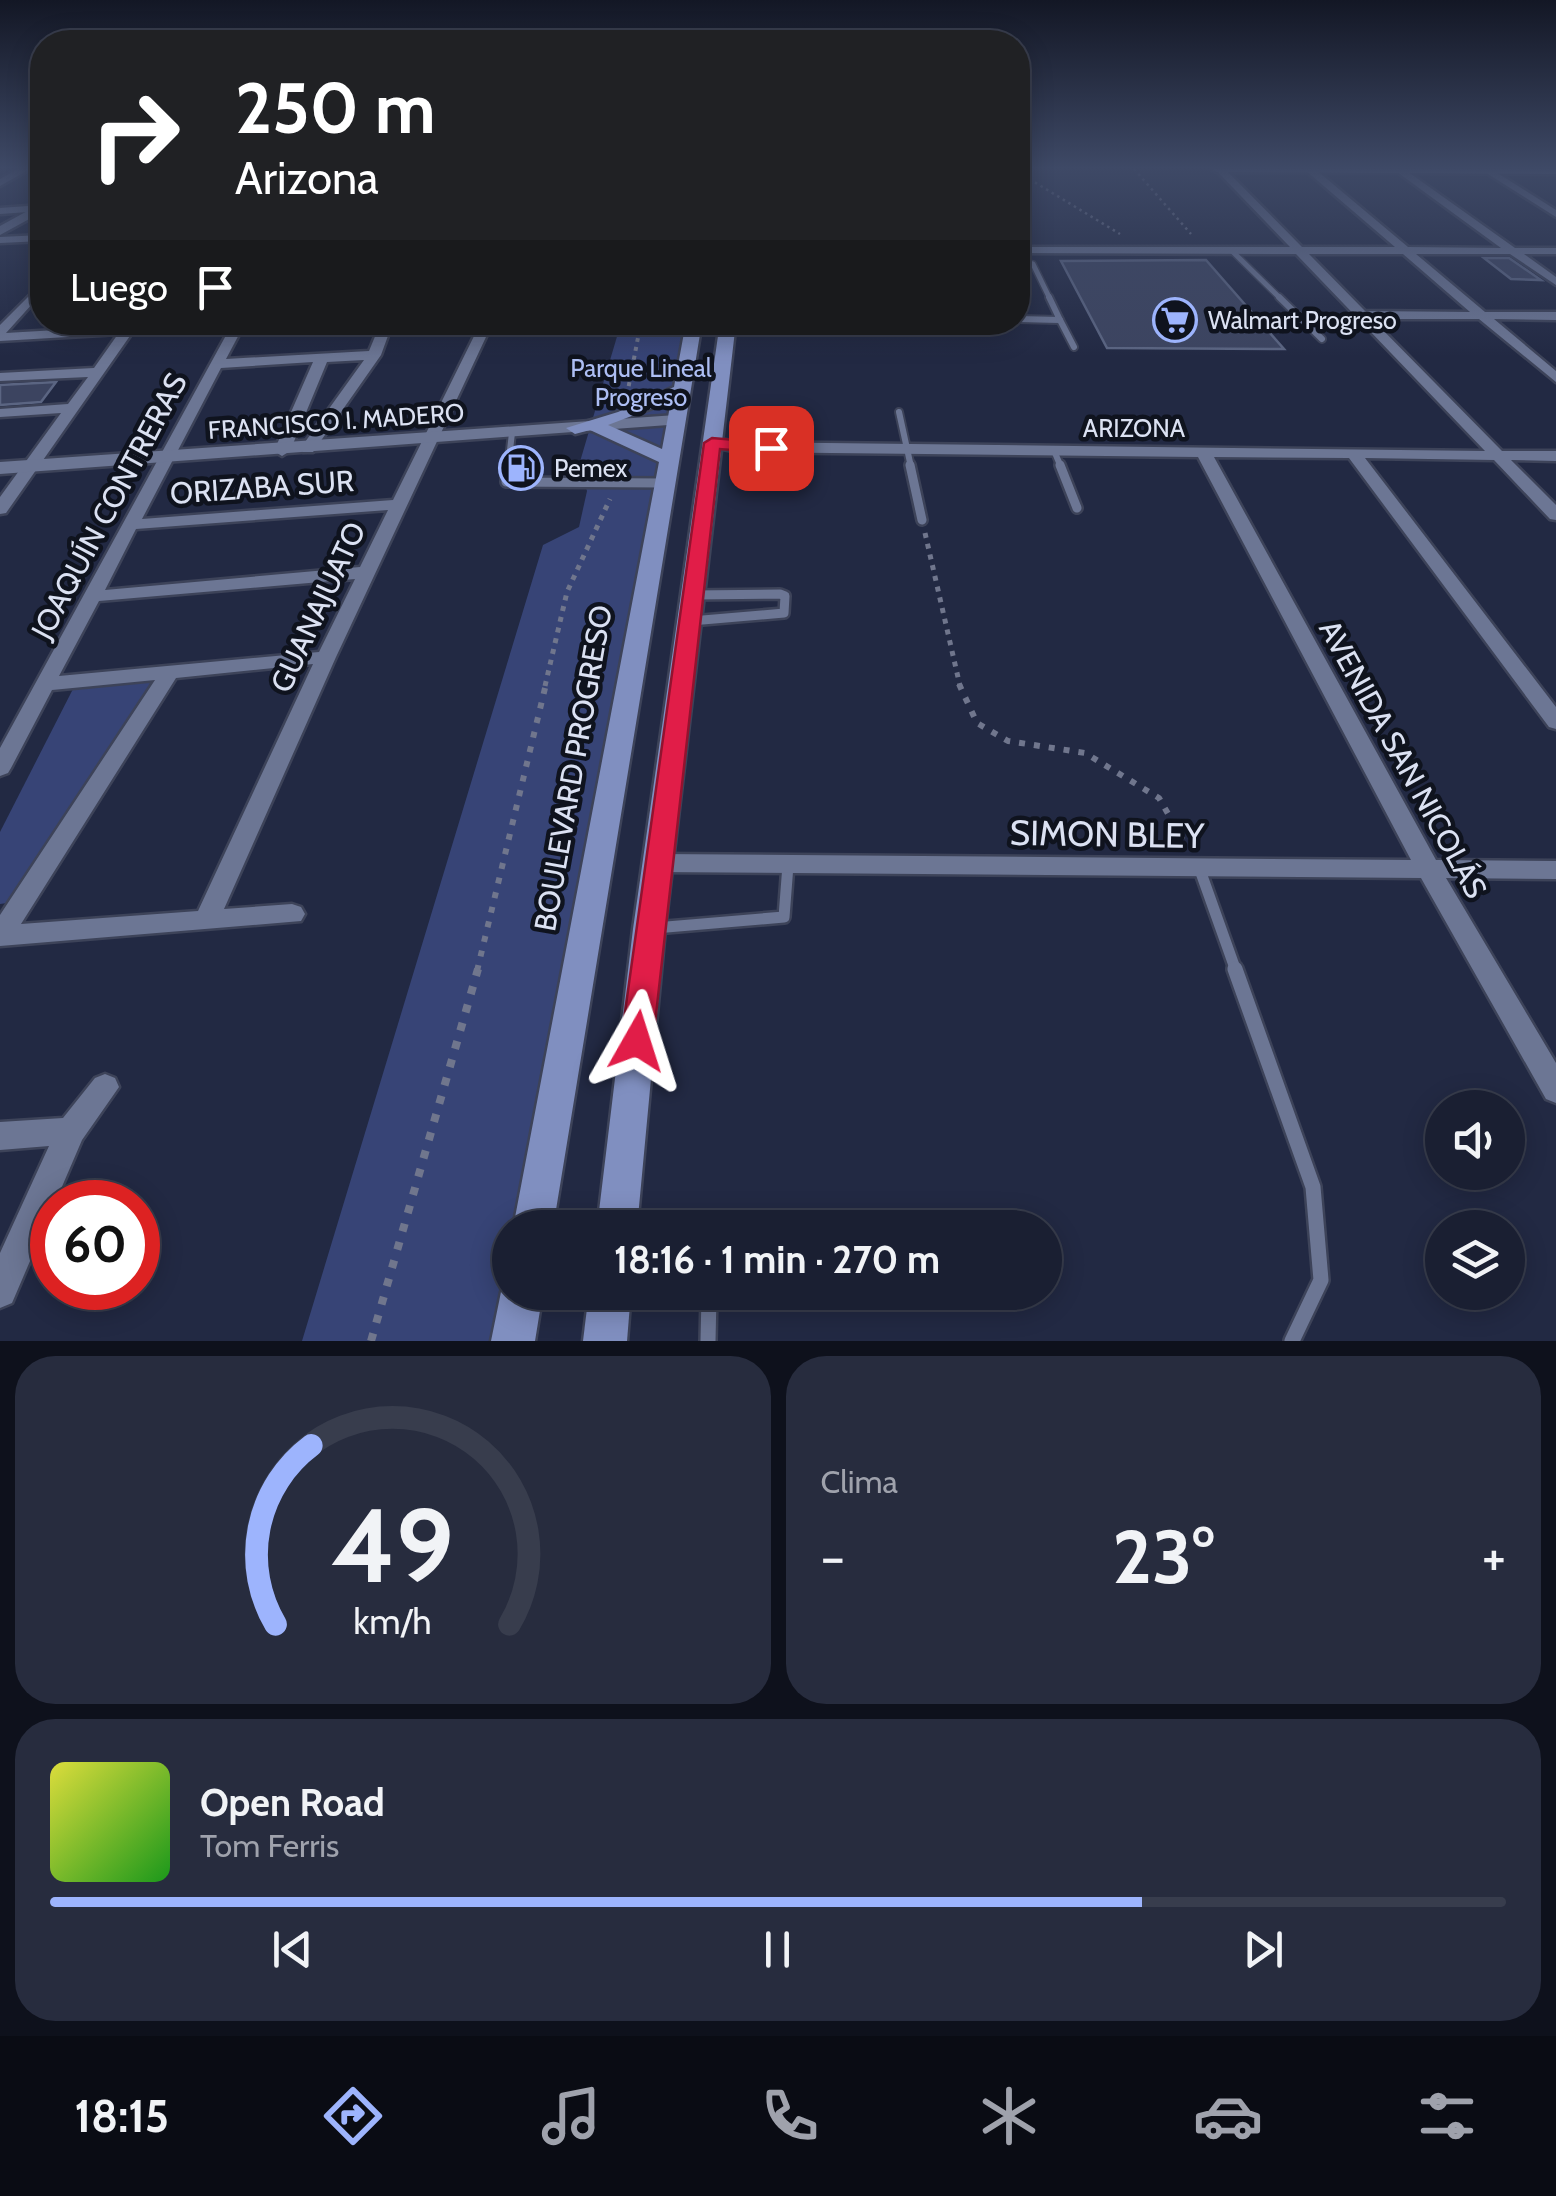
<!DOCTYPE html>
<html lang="es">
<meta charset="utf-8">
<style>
:root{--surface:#1a1f32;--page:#272c3e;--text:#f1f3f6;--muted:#9fa2ac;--line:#383d4d;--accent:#9db4fd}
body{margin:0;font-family:Cabin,sans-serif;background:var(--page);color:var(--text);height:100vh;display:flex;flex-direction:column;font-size:38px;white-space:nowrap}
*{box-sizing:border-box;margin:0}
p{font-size:32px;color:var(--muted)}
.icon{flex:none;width:55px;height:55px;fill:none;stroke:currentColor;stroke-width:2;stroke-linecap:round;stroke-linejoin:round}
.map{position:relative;height:1341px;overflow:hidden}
.side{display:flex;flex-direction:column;gap:15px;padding:15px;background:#0e111c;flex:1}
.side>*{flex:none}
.banner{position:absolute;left:30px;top:30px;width:1000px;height:305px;border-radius:40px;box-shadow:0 5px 25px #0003,0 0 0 2px var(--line);background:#202124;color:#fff;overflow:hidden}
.controls{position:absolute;left:1425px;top:1090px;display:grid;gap:20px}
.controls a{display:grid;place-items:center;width:100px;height:100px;border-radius:50%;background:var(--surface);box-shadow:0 5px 25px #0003,0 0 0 2px var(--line);font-size:50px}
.speed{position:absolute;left:30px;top:1180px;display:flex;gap:20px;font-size:50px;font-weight:700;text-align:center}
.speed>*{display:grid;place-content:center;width:130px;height:130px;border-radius:50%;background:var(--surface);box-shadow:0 5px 25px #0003,0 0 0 2px var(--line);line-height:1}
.speed .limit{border:15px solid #d22;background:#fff;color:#111}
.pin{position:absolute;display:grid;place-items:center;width:85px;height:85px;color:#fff;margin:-42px;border-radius:20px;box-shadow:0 5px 15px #0006}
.me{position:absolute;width:110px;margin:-55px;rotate:6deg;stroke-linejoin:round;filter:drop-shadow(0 0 8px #0008)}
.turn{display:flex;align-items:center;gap:35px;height:210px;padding:0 40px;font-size:45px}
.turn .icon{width:130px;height:130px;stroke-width:2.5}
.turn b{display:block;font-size:70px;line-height:85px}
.then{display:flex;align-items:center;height:95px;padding:0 40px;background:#0003;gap:20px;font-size:38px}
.big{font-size:75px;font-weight:700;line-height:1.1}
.side .widget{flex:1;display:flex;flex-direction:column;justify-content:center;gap:15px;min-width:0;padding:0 35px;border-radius:40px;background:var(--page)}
.side .dial{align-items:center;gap:0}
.dial svg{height:260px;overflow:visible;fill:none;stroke:var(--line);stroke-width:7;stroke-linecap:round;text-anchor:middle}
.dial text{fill:var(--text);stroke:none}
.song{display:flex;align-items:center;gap:30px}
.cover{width:120px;height:120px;border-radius:15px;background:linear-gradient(135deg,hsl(60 70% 55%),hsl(120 70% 35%))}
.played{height:10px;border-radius:5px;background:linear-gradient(90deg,var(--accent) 75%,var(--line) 75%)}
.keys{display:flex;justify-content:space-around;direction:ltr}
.heat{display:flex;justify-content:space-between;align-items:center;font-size:55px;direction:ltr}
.side .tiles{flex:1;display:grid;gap:15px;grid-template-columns:1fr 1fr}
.widget:last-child{grid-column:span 2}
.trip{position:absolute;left:492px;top:1210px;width:570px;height:100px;border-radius:50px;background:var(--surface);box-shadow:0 5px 25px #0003,0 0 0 2px var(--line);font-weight:700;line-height:100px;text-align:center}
.tabs{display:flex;height:160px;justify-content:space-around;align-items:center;background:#0a0c14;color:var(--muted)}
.tabs .icon{width:70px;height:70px}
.tabs .current{color:var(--accent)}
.tabs b{font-size:45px;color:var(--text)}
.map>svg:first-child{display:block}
.green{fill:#374476}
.building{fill:#3c4460;stroke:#5b6582;stroke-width:2.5}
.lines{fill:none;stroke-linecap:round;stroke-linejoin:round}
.service-far4-casing{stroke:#3d4359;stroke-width:8}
.service-far3-casing{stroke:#3d4359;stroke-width:10}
.service-far2-casing{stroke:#3d4359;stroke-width:14}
.service-far1-casing{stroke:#3d4359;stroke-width:16}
.service-casing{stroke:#3d4359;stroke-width:20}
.minor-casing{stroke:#3d4359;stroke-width:5}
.tertiary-casing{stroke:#3d4359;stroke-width:5}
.secondary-casing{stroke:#3d4359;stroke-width:5}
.primary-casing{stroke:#3d4359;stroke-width:5}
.path-far4{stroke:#70768d;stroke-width:2.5;stroke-dasharray:2.5 4;stroke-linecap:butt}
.path-far3{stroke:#70768d;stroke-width:4;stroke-dasharray:4 5;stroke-linecap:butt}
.path-far2{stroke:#70768d;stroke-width:5;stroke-dasharray:5 6;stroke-linecap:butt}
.path-far1{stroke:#70768d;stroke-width:6;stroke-dasharray:6 9;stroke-linecap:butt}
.path{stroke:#70768d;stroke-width:8;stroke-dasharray:8 11;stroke-linecap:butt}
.service-far4{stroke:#6c7694;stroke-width:5}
.service-far3{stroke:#6c7694;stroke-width:6}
.service-far2{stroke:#6c7694;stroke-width:9}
.service-far1{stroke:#6c7694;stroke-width:11}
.service{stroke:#6c7694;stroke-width:15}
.minor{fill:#6c7694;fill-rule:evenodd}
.tertiary{fill:#6c7694;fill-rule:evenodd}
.secondary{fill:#7683aa;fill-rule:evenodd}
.primary{fill:#808fc0;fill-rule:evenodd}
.route{fill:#e11d48;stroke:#92132f;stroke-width:2.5}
.labels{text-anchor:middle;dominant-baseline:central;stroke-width:9;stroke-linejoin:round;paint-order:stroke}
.far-poi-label{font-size:25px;fill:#dbe1f2;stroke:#0f131e;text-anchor:start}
.far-park-label{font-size:25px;fill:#adbef4;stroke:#0f131e}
.far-street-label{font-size:25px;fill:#dbe1f2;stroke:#0f131e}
.street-label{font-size:30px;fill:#dbe1f2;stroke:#0f131e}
.near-street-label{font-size:35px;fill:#dbe1f2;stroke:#0f131e}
</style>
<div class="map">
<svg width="1556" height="1341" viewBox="0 0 1556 1341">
<rect width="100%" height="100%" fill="#222943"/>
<g class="green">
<path d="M621 323H689L491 1341H302L543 545 579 527 587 491 579 465Z"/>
<path d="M152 681 85 790 7 903 0 904V832L73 689Z"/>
</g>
<g class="building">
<path d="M1484 258H1509L1541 280 1511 279Z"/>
<path d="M1206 260 1284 349 1107 348 1061 261Z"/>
<path d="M56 382 41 402 0 405V385Z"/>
</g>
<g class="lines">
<g class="service-far4-casing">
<g id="service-far4">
<path d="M1232 251 1281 299"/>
<path d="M1018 261 1033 264 1050 299"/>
</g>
</g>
<g class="service-far3-casing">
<g id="service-far3">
<path d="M1279 297 1322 339"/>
<path d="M1018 319 1060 320 1049 297"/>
<path d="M1060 320 1074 347"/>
<path d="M899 412 911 467"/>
<path d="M1055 453 1061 467"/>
<path d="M508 467 512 433"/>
</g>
</g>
<g class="service-far2-casing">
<g id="service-far2">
<path d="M508 465 506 482 663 483"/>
<path d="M910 465 922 520"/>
<path d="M1060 465 1077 508"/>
<path d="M691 621 784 613 785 596 780 594 693 595"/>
</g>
</g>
<g class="service-far1-casing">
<g id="service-far1">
<path d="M1200 870 1236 971"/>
<path d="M655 928 784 917 788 865"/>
</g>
</g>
<g class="service-casing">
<g id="service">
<path d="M1235 969 1313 1187 1321 1280 1292 1341"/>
<path d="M620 1298 709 1296 708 1341"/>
</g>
</g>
<g class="minor-casing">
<g id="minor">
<path d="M18 169H30L0 186V179Z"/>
<path d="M1215 169H1225L1302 247H1395L1304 169H1315L1408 247 1501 248 1393 169H1404L1515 248H1556V254H1524L1556 277V285L1510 254H1416L1485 312H1556V320L1494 319 1556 371V382L1479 319H1372L1502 451H1556V461L1511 460 1556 505V520L1550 519 1494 460 1365 458 1556 707V729L1549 727 1349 458 1214 457 1436 860 1556 861V879L1446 878 1556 1063V1103L1546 1099 1421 878 658 872 649 869 646 863 649 857 658 854 1411 860 1198 457 738 452 708 446 705 443 713 438 738 442 1485 451 1296 254 1018 253V247H1290ZM1309 254H1403L1470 312 1365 311Z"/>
<path d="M1480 169H1491L1556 210V217Z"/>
<path d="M42 205V211L0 214V208Z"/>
<path d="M42 235V241L0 243V237Z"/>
<path d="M42 283V293L6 333 124 326 127 322H137V325L269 322 243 327 226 359 369 351 381 322H393L381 355 313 452H303L300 449 364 360 327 362 290 451 282 456 274 451 313 362 221 368 142 519 393 500 481 322H493L336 657 224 909 292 904 301 907 305 914 301 921 0 946V915L155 680 52 690 11 768 8 773 0 776V748L230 328 132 333 6 513 0 514V497L61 413 0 417V409L68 404 88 377 0 381V373L94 368 118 334 0 341V325ZM388 510 360 567 105 590 136 529ZM355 579 319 652 59 676 99 601ZM313 664 198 911 21 924 176 678Z"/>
<path d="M105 1074 115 1078 119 1087 82 1140 12 1303 0 1308V1253L49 1146 0 1150V1122L63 1118 95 1078Z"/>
</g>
</g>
<g class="tertiary-casing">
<g id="tertiary">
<path d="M42 203V212L0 235V226Z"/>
<path d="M676 415 682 416V424L0 474V462Z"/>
</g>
</g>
<g class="secondary-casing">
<path id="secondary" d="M1211 169H1556V174L1217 172Z"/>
</g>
<g class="primary-casing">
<g id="primary">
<path d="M686 322H702L553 1228H513L659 462 590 430 575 434 566 428 618 412 674 387ZM671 401 662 449 608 425Z"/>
<path d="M720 322H736L665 929 637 1228H597L633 929Z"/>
<path d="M510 1276V1292H543L535 1341H491L501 1292Z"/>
<path d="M589 1292H631L627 1341H583Z"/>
</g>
</g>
<g class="path-far4">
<path d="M1021 169 1031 180 1120 234"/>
<path d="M1134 169 1191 234"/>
</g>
<path class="path-far3" d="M627 395 641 322"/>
<g class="path-far2">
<path d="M925 533 960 686"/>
<path d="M545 686 567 592 610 499"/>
</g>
<g class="path-far1">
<path d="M959 684 977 723 1008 741 1085 753 1159 798 1187 847"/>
<path d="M477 971 546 684"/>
</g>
<path class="path" d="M371 1341 478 969"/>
<use href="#service-far4" class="service-far4"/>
<use href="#service-far3" class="service-far3"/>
<use href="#service-far2" class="service-far2"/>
<use href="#service-far1" class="service-far1"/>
<use href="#service" class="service"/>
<use href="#minor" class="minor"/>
<use href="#tertiary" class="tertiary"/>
<use href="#secondary" class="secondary"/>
<use href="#primary" class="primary"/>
</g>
<linearGradient id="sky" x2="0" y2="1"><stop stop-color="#131725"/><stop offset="0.47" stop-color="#3e4966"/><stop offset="1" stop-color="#3e4966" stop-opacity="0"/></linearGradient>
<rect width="1556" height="357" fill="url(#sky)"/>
<path class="route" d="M712 438 771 443 780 448 771 453 720 449 653 1041 648 1050 637 1054 625 1050 621 1041 704 443Z"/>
<defs>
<g id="supermarket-ring" transform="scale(2.25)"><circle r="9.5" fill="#0f131e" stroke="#9db4fd" stroke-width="1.5"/><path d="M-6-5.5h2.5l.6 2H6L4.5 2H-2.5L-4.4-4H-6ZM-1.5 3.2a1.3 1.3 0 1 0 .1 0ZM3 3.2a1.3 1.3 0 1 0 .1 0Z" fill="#9db4fd"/></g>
<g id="fuel-ring" transform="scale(2.25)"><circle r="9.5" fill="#0f131e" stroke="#9db4fd" stroke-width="1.5"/><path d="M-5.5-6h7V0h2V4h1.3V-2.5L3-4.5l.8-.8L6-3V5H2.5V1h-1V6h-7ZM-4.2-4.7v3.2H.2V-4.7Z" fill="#9db4fd"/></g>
</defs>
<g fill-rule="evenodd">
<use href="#supermarket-ring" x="1175" y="320"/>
<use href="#fuel-ring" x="521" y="468"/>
</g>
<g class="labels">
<g class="far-poi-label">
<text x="1208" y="320">Walmart Progreso</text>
<text x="554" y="468">Pemex</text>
</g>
<g class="far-park-label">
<text x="641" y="368">Parque Lineal<tspan x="641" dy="29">Progreso</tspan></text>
</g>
<g class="far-street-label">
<text transform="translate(336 421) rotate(-4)">FRANCISCO I. MADERO</text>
<text x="1134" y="428">ARIZONA</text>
</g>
<g class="street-label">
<text transform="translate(262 487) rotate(-4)">ORIZABA SUR</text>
<text transform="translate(109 506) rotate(-62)">JOAQUÍN CONTRERAS</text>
<text transform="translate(318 607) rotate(-65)">GUANAJUATO</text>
<text transform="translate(1403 759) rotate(61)">AVENIDA SAN NICOLÁS</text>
<text transform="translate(573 768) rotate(-80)">BOULEVARD PROGRESO</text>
</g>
<g class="near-street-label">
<text transform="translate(1107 834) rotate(1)">SIMON BLEY</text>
</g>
</g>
</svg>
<div class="controls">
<a><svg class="icon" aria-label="sound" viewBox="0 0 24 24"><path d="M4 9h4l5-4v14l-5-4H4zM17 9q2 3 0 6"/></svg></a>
<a><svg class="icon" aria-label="layers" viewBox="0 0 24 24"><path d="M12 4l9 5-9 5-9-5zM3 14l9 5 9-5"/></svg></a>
</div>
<div class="speed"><div class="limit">60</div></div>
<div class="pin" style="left:771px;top:448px;background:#d93025"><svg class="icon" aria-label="arrive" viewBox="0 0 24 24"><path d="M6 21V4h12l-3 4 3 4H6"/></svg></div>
<svg class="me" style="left:637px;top:1041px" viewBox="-20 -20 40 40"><path d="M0-17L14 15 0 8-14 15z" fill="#e11d48" stroke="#fff" stroke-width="4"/></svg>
<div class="trip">18:16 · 1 min · 270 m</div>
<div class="banner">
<div class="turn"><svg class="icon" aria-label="right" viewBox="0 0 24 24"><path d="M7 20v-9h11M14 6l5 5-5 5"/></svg><div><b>250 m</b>Arizona</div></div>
<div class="then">Luego<svg class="icon" aria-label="arrive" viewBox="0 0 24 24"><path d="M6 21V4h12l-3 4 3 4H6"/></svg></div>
</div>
</div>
<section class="side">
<div class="tiles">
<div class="widget dial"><svg viewBox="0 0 100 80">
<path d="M14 69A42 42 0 1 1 86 69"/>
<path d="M14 69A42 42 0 0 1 25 14" stroke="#9db4fd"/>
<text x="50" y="56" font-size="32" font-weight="700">49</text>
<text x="50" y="72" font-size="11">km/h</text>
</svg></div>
<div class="widget"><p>Clima</p>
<div class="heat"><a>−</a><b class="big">23°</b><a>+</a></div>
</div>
<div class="widget">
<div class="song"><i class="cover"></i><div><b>Open Road</b><p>Tom Ferris</p></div></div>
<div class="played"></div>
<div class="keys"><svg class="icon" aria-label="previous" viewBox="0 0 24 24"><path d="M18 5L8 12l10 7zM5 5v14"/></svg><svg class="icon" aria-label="pause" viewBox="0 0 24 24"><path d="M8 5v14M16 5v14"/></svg><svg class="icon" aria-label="next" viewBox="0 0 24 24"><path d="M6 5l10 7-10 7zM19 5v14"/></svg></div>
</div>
</div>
</section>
<nav class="tabs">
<b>18:15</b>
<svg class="icon current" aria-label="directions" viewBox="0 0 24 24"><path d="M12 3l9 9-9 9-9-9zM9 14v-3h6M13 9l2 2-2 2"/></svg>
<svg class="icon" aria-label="music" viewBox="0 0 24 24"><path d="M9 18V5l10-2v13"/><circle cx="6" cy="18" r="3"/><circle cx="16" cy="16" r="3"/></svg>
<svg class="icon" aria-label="phone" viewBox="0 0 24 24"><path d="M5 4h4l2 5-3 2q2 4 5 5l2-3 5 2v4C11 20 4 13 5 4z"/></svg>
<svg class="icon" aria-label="climate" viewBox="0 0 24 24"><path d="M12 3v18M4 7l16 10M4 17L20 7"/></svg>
<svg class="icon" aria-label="car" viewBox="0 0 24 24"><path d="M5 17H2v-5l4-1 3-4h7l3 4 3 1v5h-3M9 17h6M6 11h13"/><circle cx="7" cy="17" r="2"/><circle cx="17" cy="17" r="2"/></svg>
<svg class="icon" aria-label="filters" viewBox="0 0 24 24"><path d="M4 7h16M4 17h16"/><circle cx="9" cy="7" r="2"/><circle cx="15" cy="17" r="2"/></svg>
</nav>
